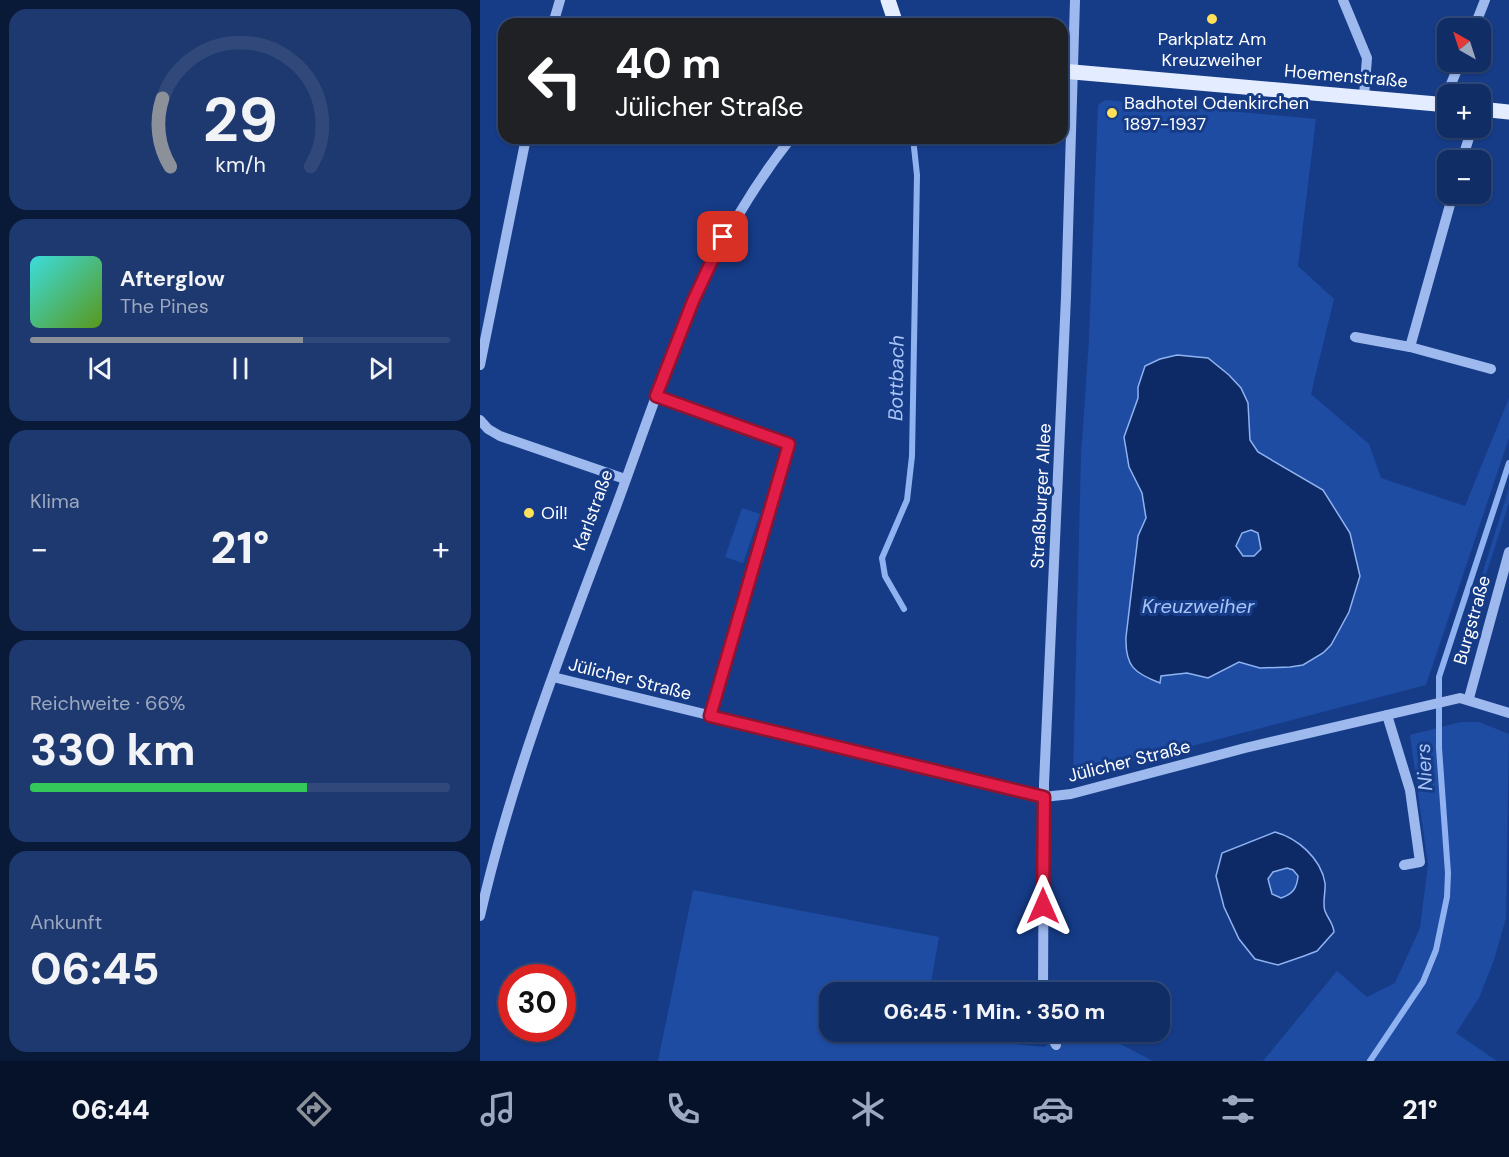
<!DOCTYPE html>
<html lang="de">
<meta charset="utf-8">
<style>
:root{--surface:#102d66;--page:#1e396f;--text:#f1f3f6;--muted:#9ca8bf;--line:#30497a;--accent:#8c9099}
body{margin:0;font-family:"DM Sans",sans-serif;background:var(--page);color:var(--text);height:100vh;display:flex;flex-direction:column;font-size:22px;white-space:nowrap}
*{box-sizing:border-box;margin:0}
p{font-size:20px;color:var(--muted)}
.icon{flex:none;width:33px;height:33px;fill:none;stroke:currentColor;stroke-width:2;stroke-linecap:round;stroke-linejoin:round}
.map{position:relative;flex:1;overflow:hidden}
.drawer{display:flex;flex-direction:column;gap:9px;padding:9px;background:#091938;width:480px}
.drawer>*{flex:none}
.hud{position:absolute;left:18px;top:18px;width:570px;height:126px;border-radius:18px;box-shadow:0 2px 4px #0004,0 0 0 2px var(--line);background:#202124;color:#fff;overflow:hidden}
.needle{width:39px;rotate:321deg}
.tools{position:absolute;left:957px;top:18px;display:grid;gap:12px}
.tools a{display:grid;place-items:center;width:54px;height:54px;border-radius:12px;background:var(--surface);box-shadow:0 2px 4px #0004,0 0 0 2px var(--line);font-size:30px}
.speed{position:absolute;left:18px;top:964px;display:flex;gap:12px;font-size:30px;font-weight:700;text-align:center}
.speed>*{display:grid;place-content:center;width:78px;height:78px;border-radius:50%;background:var(--surface);box-shadow:0 2px 4px #0004,0 0 0 2px var(--line);line-height:1}
.speed .limit{border:9px solid #d22;background:#fff;color:#111}
.pin{position:absolute;display:grid;place-items:center;width:51px;height:51px;color:#fff;margin:-26px;border-radius:12px;box-shadow:0 3px 9px #0006}
.me{position:absolute;width:66px;margin:-33px;rotate:0deg;stroke-linejoin:round;filter:drop-shadow(0 0 4px #0008)}
.turn{display:flex;align-items:center;gap:21px;height:126px;padding:0 18px;font-size:27px}
.turn .icon{width:78px;height:78px;stroke-width:2.5}
.turn b{display:block;font-size:42px;line-height:51px}
.big{font-size:45px;font-weight:800;line-height:1.1}
.drawer .tile{flex:1;display:flex;flex-direction:column;justify-content:center;gap:9px;min-width:0;padding:0 21px;border-radius:18px;background:var(--page)}
.drawer .dial{align-items:center;gap:0}
.dial svg{height:156px;overflow:visible;fill:none;stroke:var(--line);stroke-width:7;stroke-linecap:round;text-anchor:middle}
.dial text{fill:var(--text);stroke:none}
.song{display:flex;align-items:center;gap:18px}
.cover{width:72px;height:72px;border-radius:9px;background:linear-gradient(135deg,hsl(180 70% 55%),hsl(90 70% 35%))}
.played{height:6px;border-radius:3px;background:linear-gradient(90deg,var(--accent) 65%,var(--line) 65%)}
.keys{display:flex;justify-content:space-around;direction:ltr}
.heat{display:flex;justify-content:space-between;align-items:center;font-size:33px;direction:ltr}
.charge{height:9px;border-radius:4px;background:linear-gradient(90deg,#34c759 66%,var(--line) 0)}
.trip{position:absolute;left:339px;top:982px;width:351px;height:60px;border-radius:18px;background:var(--surface);box-shadow:0 2px 4px #0004,0 0 0 2px var(--line);font-weight:800;line-height:60px;text-align:center}
.dock{display:flex;height:96px;justify-content:space-around;align-items:center;background:#061229;color:var(--muted)}
.dock .icon{width:42px;height:42px}
.dock .on{color:var(--accent)}
.dock b{font-size:27px;color:var(--text)}
main{display:flex;flex:1;min-height:0}
.map>svg:first-child{display:block}
.green{fill:#1e4ca2}
.water{fill:#0e2a66;stroke:#8fb3f1;stroke-width:1.5;fill-rule:evenodd}
.lines{fill:none;stroke-linecap:round;stroke-linejoin:round}
.stream{stroke:#8fb3f1;stroke-width:6}
.minor{stroke:#9db9ee;stroke-width:10}
.major{stroke:#e4ecff;stroke-width:15}
.route-casing{stroke:#92132f;stroke-width:15}
.route{stroke:#e11d48;stroke-width:10}
.poi-dot{fill:#ffe05a;stroke:#163c88;stroke-width:2}
.labels{text-anchor:middle;dominant-baseline:central;stroke-width:6;stroke-linejoin:round;paint-order:stroke}
.poi-label{font-size:18px;fill:#fff;stroke:#163c88;text-anchor:start}
.street-label{font-size:18px;fill:#fff;stroke:#163c88}
.water-label{font-size:20px;font-style:italic;fill:#a9c4f6;stroke:#163c88}
</style>
<main>
<section class="drawer">
<div class="tile dial"><svg viewBox="0 0 100 80">
<path d="M14 69A42 42 0 1 1 86 69"/>
<path d="M14 69A42 42 0 0 1 10 34" stroke="#8c9099"/>
<text x="50" y="56" font-size="32" font-weight="700">29</text>
<text x="50" y="72" font-size="11">km/h</text>
</svg></div>
<div class="tile">
<div class="song"><i class="cover"></i><div><b>Afterglow</b><p>The Pines</p></div></div>
<div class="played"></div>
<div class="keys"><svg class="icon" aria-label="previous" viewBox="0 0 24 24"><path d="M18 5L8 12l10 7zM5 5v14"/></svg><svg class="icon" aria-label="pause" viewBox="0 0 24 24"><path d="M8 5v14M16 5v14"/></svg><svg class="icon" aria-label="next" viewBox="0 0 24 24"><path d="M6 5l10 7-10 7zM19 5v14"/></svg></div>
</div>
<div class="tile"><p>Klima</p>
<div class="heat"><a>−</a><b class="big">21°</b><a>+</a></div>
</div>
<div class="tile"><p>Reichweite · 66%</p><b class="big">330 km</b><div class="charge"></div></div>
<div class="tile"><p>Ankunft</p><b class="big">06:45</b></div>
</section>
<div class="map">
<svg width="1029" height="1061" viewBox="0 0 1029 1061">
<rect width="100%" height="100%" fill="#163c88"/>
<g class="green">
<path d="M625 100 836 119 818 266 854 299 831 394 889 444 901 478 985 506 1029 398V438L946 685 593 777 601 456 609 339 618 105Z"/>
<path d="M1029 488V503L988 631 985 629Z"/>
<path d="M262 508 280 514 263 563 245 557Z"/>
<path d="M981 722H999L1029 734 1026 918 1014 960 999 998 976 1033 1017 1061H783L857 971 887 997 915 983 940 928 948 865 930 735Z"/>
<circle cx="803" cy="883" r="15"/>
<path d="M213 890 459 937 449 993H350V1032H443L442 1035 565 1047 579 1032 621 1034 673 1061H178Z"/>
</g>
<g class="water">
<path d="M697 355 728 358 749 375 761 388 768 403 770 440 778 452 843 490 870 533 880 576 869 612 851 645 843 653 823 665 810 667 780 668 759 662 728 678 707 673 681 676 680 683C654 673 645 666 646 637L658 536 666 518 662 493 649 467 644 437 658 398V387L665 366 680 359ZM771 530 778 533 781 549 774 556H763L756 546 762 533Z"/>
<path d="M795 832C817 838 841 858 845 883 846 891 842 904 845 911 848 919 853 923 854 932L837 951 824 956 798 965 775 959 759 939 744 907 736 876 742 853ZM807 868 813 870 818 876C817 888 813 894 801 898L792 894 788 879 793 872Z"/>
</g>
<g class="lines">
<g class="stream">
<path d="M424 609 405 576 402 558 427 500 432 456 437 175 433 138"/>
<path d="M890 1061 943 982 956 950 967 897 968 873 959 748V677L1029 463"/>
</g>
<g class="minor">
<path d="M863 0 887 58 884 96"/>
<path d="M73 24 80 0"/>
<path d="M994 28 1005 0"/>
<path d="M963 104 980 62"/>
<path d="M982 160 992 128"/>
<path d="M875 337 930 347 973 194"/>
<path d="M930 347 1011 369"/>
<path d="M0 365 46 138"/>
<path d="M176 395 309 444 230 716"/>
<path d="M0 420 8 429 20 436 145 479"/>
<path d="M73 677 564 797 591 794 765 748 980 698 1029 713"/>
<path d="M989 698 1029 552"/>
<path d="M907 715 930 790 940 862 924 865"/>
<path d="M0 916C32 775 86 639 137 504 186 371 221 252 311 138"/>
<path d="M563 993 564 784 586 297 595 0"/>
<path d="M569 1032 576 1045"/>
</g>
<g class="major">
<path d="M408 0 416 24"/>
<path d="M582 71 968 105"/>
<path d="M1000 109 1029 112"/>
</g>
</g>
<g class="lines">
<g class="route-casing">
<path id="route" d="M243 237 213 301 176 396 309 444 230 716 564 797 563 906"/>
</g>
<use href="#route" class="route"/>
</g>
<g class="poi-dot">
<circle cx="732" cy="19" r="6"/>
<circle cx="632" cy="113" r="6"/>
<circle cx="49" cy="513" r="6"/>
</g>
<g class="labels">
<g class="poi-label">
<text x="732" y="39" text-anchor="middle">Parkplatz Am<tspan x="732" dy="21">Kreuzweiher</tspan></text>
<text x="644" y="103">Badhotel Odenkirchen<tspan x="644" dy="21">1897-1937</tspan></text>
<text x="61" y="513">Oil!</text>
</g>
<g class="street-label">
<text transform="translate(866 76) rotate(5)">Hoemenstraße</text>
<text transform="translate(561 496) rotate(-87)">Straßburger Allee</text>
<text transform="translate(113 510) rotate(-70)">Karlstraße</text>
<text transform="translate(992 620) rotate(-74)">Burgstraße</text>
<text transform="translate(150 679) rotate(14)">Jülicher Straße</text>
<text transform="translate(649 761) rotate(-14)">Jülicher Straße</text>
</g>
<g class="water-label">
<text transform="translate(416 378) rotate(-89)">Bottbach</text>
<text x="718" y="606">Kreuzweiher</text>
<text transform="translate(944 767) rotate(-93)">Niers</text>
</g>
</g>
</svg>
<div class="tools">
<a><svg class="needle" viewBox="-14 -14 28 28"><path d="M0-13l5 13h-10z" fill="#e53935"/><path d="M0 13l5-13h-10z" fill="#9ca8bf"/></svg></a>
<a>+</a>
<a>−</a>
</div>
<div class="speed"><div class="limit">30</div></div>
<div class="pin" style="left:243px;top:237px;background:#d93025"><svg class="icon" aria-label="arrive" viewBox="0 0 24 24"><path d="M6 21V4h12l-3 4 3 4H6"/></svg></div>
<svg class="me" style="left:563px;top:906px" viewBox="-20 -20 40 40"><path d="M0-17L14 15 0 8-14 15z" fill="#e11d48" stroke="#fff" stroke-width="4"/></svg>
<div class="trip">06:45 · 1 Min. · 350 m</div>
<div class="hud">
<div class="turn"><svg class="icon" aria-label="left" viewBox="0 0 24 24"><path d="M17 20v-9H6M10 6l-5 5 5 5"/></svg><div><b>40 m</b>Jülicher Straße</div></div>
</div>
</div>
</main>
<nav class="dock">
<b>06:44</b>
<svg class="icon on" aria-label="directions" viewBox="0 0 24 24"><path d="M12 3l9 9-9 9-9-9zM9 14v-3h6M13 9l2 2-2 2"/></svg>
<svg class="icon" aria-label="music" viewBox="0 0 24 24"><path d="M9 18V5l10-2v13"/><circle cx="6" cy="18" r="3"/><circle cx="16" cy="16" r="3"/></svg>
<svg class="icon" aria-label="phone" viewBox="0 0 24 24"><path d="M5 4h4l2 5-3 2q2 4 5 5l2-3 5 2v4C11 20 4 13 5 4z"/></svg>
<svg class="icon" aria-label="climate" viewBox="0 0 24 24"><path d="M12 3v18M4 7l16 10M4 17L20 7"/></svg>
<svg class="icon" aria-label="car" viewBox="0 0 24 24"><path d="M5 17H2v-5l4-1 3-4h7l3 4 3 1v5h-3M9 17h6M6 11h13"/><circle cx="7" cy="17" r="2"/><circle cx="17" cy="17" r="2"/></svg>
<svg class="icon" aria-label="filters" viewBox="0 0 24 24"><path d="M4 7h16M4 17h16"/><circle cx="9" cy="7" r="2"/><circle cx="15" cy="17" r="2"/></svg>
<b>21°</b>
</nav>
